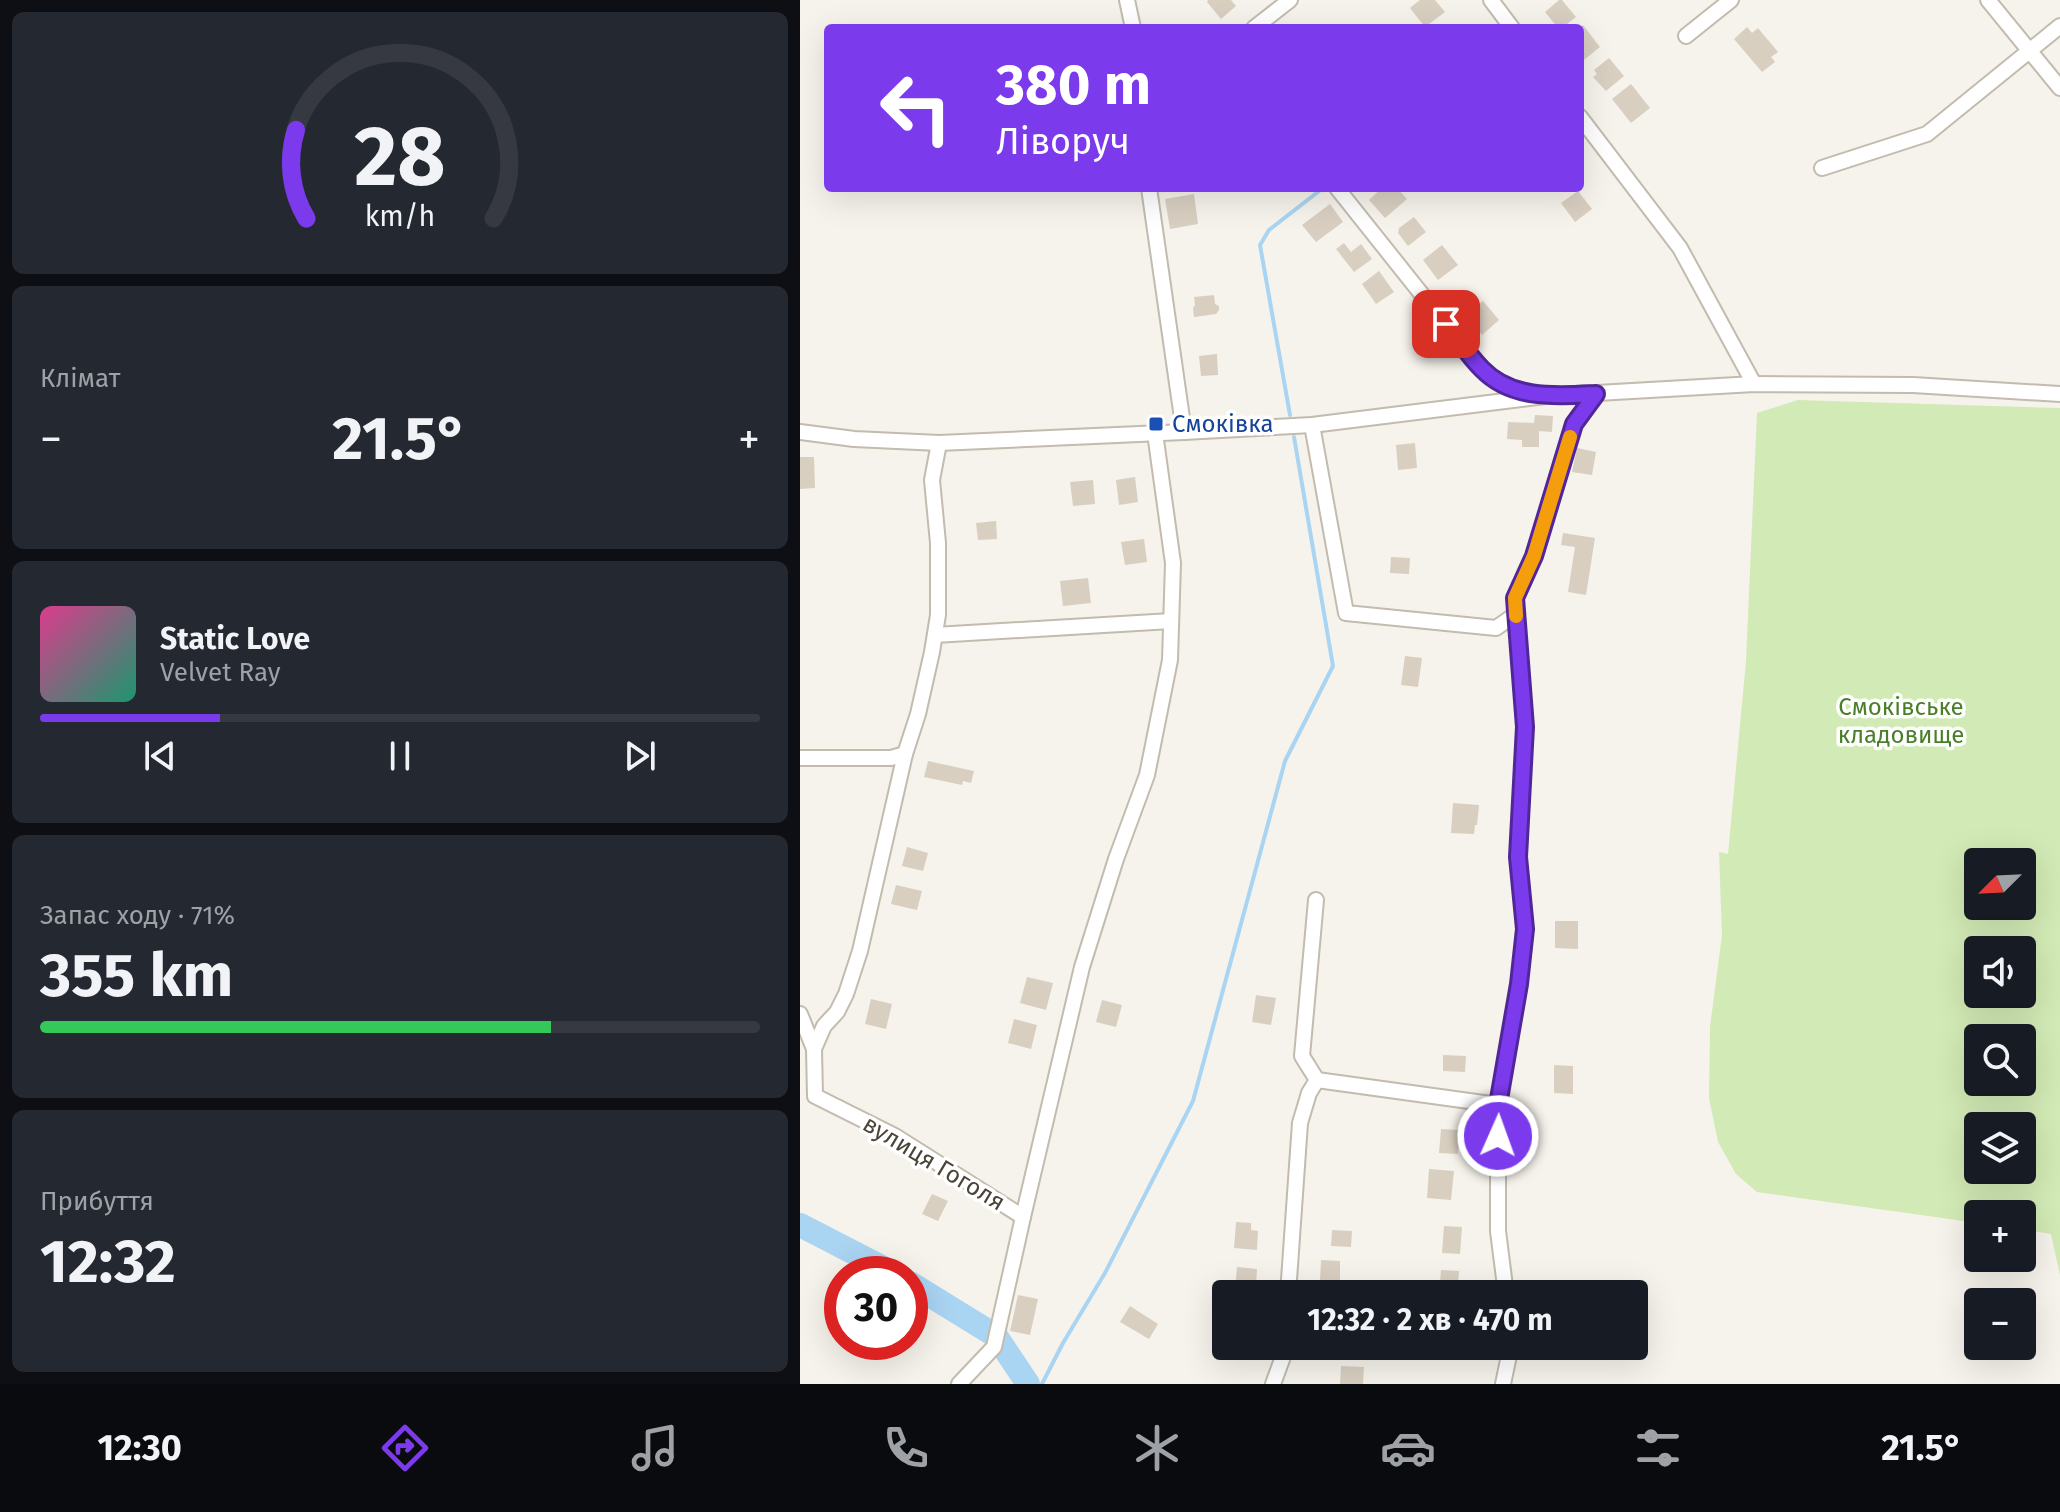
<!DOCTYPE html>
<html lang="uk">
<meta charset="utf-8">
<style>
:root{--surface:#171b24;--page:#242831;--text:#f1f3f6;--muted:#9ea1a6;--line:#363941;--accent:#7c3aed}
body{margin:0;font-family:"Fira Sans",sans-serif;background:var(--page);color:var(--text);height:100vh;display:flex;flex-direction:column;font-size:30px;white-space:nowrap}
*{box-sizing:border-box;margin:0}
p{font-size:26px;color:var(--muted)}
.icon{flex:none;width:44px;height:44px;fill:none;stroke:currentColor;stroke-width:2;stroke-linecap:round;stroke-linejoin:round}
.map{position:relative;flex:1;overflow:hidden}
.sheet{display:flex;flex-direction:column;gap:12px;padding:12px;background:#0d0f14;width:800px}
.sheet>*{flex:none}
.guide{position:absolute;left:24px;top:24px;width:760px;height:168px;border-radius:8px;box-shadow:0 8px 32px #0002;background:#7c3aed;color:#fff;overflow:hidden}
.needle{width:52px;rotate:246deg}
.controls{position:absolute;left:1164px;top:848px;display:grid;gap:16px}
.controls a{display:grid;place-items:center;width:72px;height:72px;border-radius:8px;background:var(--surface);box-shadow:0 8px 32px #0002;font-size:40px}
.speed{position:absolute;left:24px;top:1256px;display:flex;gap:16px;font-size:40px;font-weight:700;text-align:center}
.speed>*{display:grid;place-content:center;width:104px;height:104px;border-radius:50%;background:var(--surface);box-shadow:0 8px 32px #0002;line-height:1}
.speed .limit{border:12px solid #d22;background:#fff;color:#111}
.pin{position:absolute;display:grid;place-items:center;width:68px;height:68px;color:#fff;margin:-34px;border-radius:16px;box-shadow:0 4px 12px #0006}
.me{position:absolute;width:88px;margin:-44px;rotate:2deg;stroke-linejoin:round;filter:drop-shadow(0 0 6px #0008)}
.turn{display:flex;align-items:center;gap:28px;height:168px;padding:0 40px;font-size:36px}
.turn .icon{width:104px;height:104px;stroke-width:2.5}
.turn b{display:block;font-size:56px;line-height:68px}
.big{font-size:60px;font-weight:700;line-height:1.1}
.sheet .card{flex:1;display:flex;flex-direction:column;justify-content:center;gap:12px;min-width:0;padding:0 28px;border-radius:12px;background:var(--page)}
.sheet .dial{align-items:center;gap:0}
.dial svg{height:208px;overflow:visible;fill:none;stroke:var(--line);stroke-width:7;stroke-linecap:round;text-anchor:middle}
.dial text{fill:var(--text);stroke:none}
.song{display:flex;align-items:center;gap:24px}
.cover{width:96px;height:96px;border-radius:12px;background:linear-gradient(135deg,hsl(330 70% 55%),hsl(160 70% 35%))}
.played{height:8px;border-radius:4px;background:linear-gradient(90deg,var(--accent) 25%,var(--line) 25%)}
.keys{display:flex;justify-content:space-around;direction:ltr}
.heat{display:flex;justify-content:space-between;align-items:center;font-size:44px;direction:ltr}
.charge{height:12px;border-radius:6px;background:linear-gradient(90deg,#34c759 71%,var(--line) 0)}
.trip{position:absolute;left:412px;top:1280px;width:436px;height:80px;border-radius:8px;background:var(--surface);box-shadow:0 8px 32px #0002;font-weight:700;line-height:80px;text-align:center}
.tab-bar{display:flex;height:128px;justify-content:space-around;align-items:center;background:#090b0e;color:var(--muted)}
.tab-bar .icon{width:56px;height:56px}
.tab-bar .selected{color:var(--accent)}
.tab-bar b{font-size:36px;color:var(--text)}
main{display:flex;flex:1;min-height:0}
.map>svg:first-child{display:block}
.green{fill:#d2eab5;fill-rule:evenodd}
.lines{fill:none;stroke-linecap:round;stroke-linejoin:round}
.stream{stroke:#a9d4f2;stroke-width:4}
.river{stroke:#a9d4f2;stroke-width:24}
.building{fill:#d8cfc1}
.minor-casing{stroke:#c2bbae;stroke-width:18}
.minor{stroke:#fff;stroke-width:14}
.route-casing{stroke:#51269a;stroke-width:20}
.route{stroke:#7c3aed;stroke-width:14}
.slow{stroke:#f59e0b;stroke-width:14}
.transit-dot{fill:#1a4fb4;stroke:#fff;stroke-width:3}
.labels{text-anchor:middle;dominant-baseline:central;stroke-width:7;stroke-linejoin:round;paint-order:stroke}
.transit-label{font-size:24px;fill:#164399;stroke:#fff;text-anchor:start}
.park-label{font-size:24px;fill:#4a7f2a;stroke:#fff}
.street-label{font-size:24px;fill:#4b4439;stroke:#fff}
</style>
<main>
<section class="sheet">
<div class="card dial"><svg viewBox="0 0 100 80">
<path d="M14 69A42 42 0 1 1 86 69"/>
<path d="M14 69A42 42 0 0 1 10 35" stroke="#7c3aed"/>
<text x="50" y="56" font-size="32" font-weight="700">28</text>
<text x="50" y="72" font-size="11">km/h</text>
</svg></div>
<div class="card"><p>Клімат</p>
<div class="heat"><a>−</a><b class="big">21.5°</b><a>+</a></div>
</div>
<div class="card">
<div class="song"><i class="cover"></i><div><b>Static Love</b><p>Velvet Ray</p></div></div>
<div class="played"></div>
<div class="keys"><svg class="icon" aria-label="previous" viewBox="0 0 24 24"><path d="M18 5L8 12l10 7zM5 5v14"/></svg><svg class="icon" aria-label="pause" viewBox="0 0 24 24"><path d="M8 5v14M16 5v14"/></svg><svg class="icon" aria-label="next" viewBox="0 0 24 24"><path d="M6 5l10 7-10 7zM19 5v14"/></svg></div>
</div>
<div class="card"><p>Запас ходу · 71%</p><b class="big">355 km</b><div class="charge"></div></div>
<div class="card"><p>Прибуття</p><b class="big">12:32</b></div>
</section>
<div class="map">
<svg width="1260" height="1384" viewBox="0 0 1260 1384">
<rect width="100%" height="100%" fill="#f6f3ec"/>
<path class="green" d="M998 400 1260 408V1275L1251 1234 1222 1229V1214H1178V1223L957 1192 936 1174 918 1142 909 1098 910 1027 922 935 919 852 928 854 946 661 957 413ZM1178 862H1222V906H1178ZM1178 950H1222V994H1178ZM1178 1038H1222V1082H1178ZM1178 1126H1222V1170H1178Z"/>
<g class="lines">
<g class="stream">
<path d="M490 415 460 245 469 230 523 188"/>
<path d="M242 1384 263 1343 305 1273 393 1101 485 761 533 666 494 437"/>
</g>
<g class="river">
<path d="M0 1225 95 1274"/>
<path d="M110 1283 196 1336 228 1384"/>
</g>
</g>
<g class="building">
<path d="M408 0H431L436 6 421 19 407 2Z"/>
<path d="M620 0H635L645 12 625 27 610 8Z"/>
<path d="M759 0H762L776 17 762 28H758L745 12Z"/>
<path d="M783 25 800 47 784 60 780 55V28Z"/>
<path d="M947 27 952 33 958 28 978 52 971 57 975 62 962 72 934 39Z"/>
<path d="M809 58 824 76 806 91 793 77 797 74 794 70Z"/>
<path d="M831 84 850 108 831 123 812 99Z"/>
<path d="M582 188H597L607 199 585 218 569 200Z"/>
<path d="M778 191 792 209 775 222 761 203Z"/>
<path d="M394 194 398 224 370 229 365 199Z"/>
<path d="M530 204 543 222 516 242 502 225Z"/>
<path d="M614 217 626 232 608 246 598 233 599 228Z"/>
<path d="M544 243 551 252 561 244 572 259 554 272 536 249Z"/>
<path d="M642 245 658 265 638 280 623 260Z"/>
<path d="M579 271 594 292 576 304 562 284Z"/>
<path d="M414 295 415 304 419 306V310L416 314 394 317 393 308 395 305 394 297Z"/>
<path d="M683 301 699 320 682 335 666 315Z"/>
<path d="M417 354 418 375 401 376 399 356Z"/>
<path d="M735 415 753 416 752 432 739 431V447H722V440L707 439 708 422 734 423Z"/>
<path d="M615 443 617 468 598 470 596 445Z"/>
<path d="M777 448 796 452 792 475 772 472Z"/>
<path d="M0 457H14L15 488 0 489Z"/>
<path d="M335 477 338 502 319 505 316 480Z"/>
<path d="M293 480 295 504 273 506 270 482Z"/>
<path d="M196 521 197 539 178 540 176 523Z"/>
<path d="M763 533 795 538 786 595 768 592 775 547 761 545Z"/>
<path d="M344 539 347 562 325 565 321 542Z"/>
<path d="M591 557 610 558 609 574 590 573Z"/>
<path d="M288 578 291 603 263 606 260 581Z"/>
<path d="M605 656 622 658 618 687 601 685Z"/>
<path d="M128 761 174 771 171 783 163 781 162 785 124 777Z"/>
<path d="M653 803 679 805 677 825H675L674 834 651 833Z"/>
<path d="M107 847 128 853 123 871 102 866Z"/>
<path d="M96 885 122 891 117 910 91 904Z"/>
<path d="M755 921H778V949L755 948Z"/>
<path d="M227 977 253 983 246 1010 220 1003Z"/>
<path d="M456 995 476 998 471 1025 452 1022Z"/>
<path d="M71 999 92 1004 86 1029 65 1024Z"/>
<path d="M302 1000 322 1005 316 1027 296 1022Z"/>
<path d="M214 1019 237 1025 231 1049 208 1043Z"/>
<path d="M643 1055 666 1056 665 1072 643 1071Z"/>
<path d="M754 1065 773 1066V1094L754 1093Z"/>
<path d="M641 1129 659 1130 658 1154 639 1153Z"/>
<path d="M629 1169 654 1171 651 1200 627 1198Z"/>
<path d="M132 1194 148 1201 138 1221 122 1214Z"/>
<path d="M436 1222 451 1223V1230L458 1231 457 1250 434 1248Z"/>
<path d="M644 1226 662 1227 660 1254 642 1253Z"/>
<path d="M532 1230 552 1231 551 1247 531 1246Z"/>
<path d="M521 1260 540 1261V1282L520 1281Z"/>
<path d="M437 1267 457 1269 456 1285H453V1292L435 1290Z"/>
<path d="M641 1270 659 1271 657 1294H639Z"/>
<path d="M218 1295 238 1299 230 1335 210 1331Z"/>
<path d="M330 1306 358 1324 349 1339 320 1322Z"/>
<path d="M541 1366 564 1367 563 1384H540Z"/>
</g>
<g class="lines">
<g class="minor-casing">
<g id="minor">
<path d="M327 0 333 28"/>
<path d="M691 0 712 28"/>
<path d="M1188 0 1260 88"/>
<path d="M454 28 490 0"/>
<path d="M886 36 931 0"/>
<path d="M780 117 880 248 954 384"/>
<path d="M1022 168 1127 134 1260 26"/>
<path d="M349 188 384 432"/>
<path d="M537 188 682 370 703 385 735 394"/>
<path d="M512 425 546 613 696 628 716 614"/>
<path d="M0 432 54 439 139 443 384 432 512 425 745 396 954 384 1113 385 1260 394"/>
<path d="M135 635 371 621"/>
<path d="M0 758H91L105 754"/>
<path d="M0 1014 14 1049 15 1096 95 1136 223 1217 194 1347 159 1384"/>
<path d="M14 1049 24 1026 37 1012 46 994 60 951 105 754 118 714 132 652 138 615V543L132 480 139 443"/>
<path d="M517 1080 698 1105"/>
<path d="M223 1217 282 967 316 859 347 775 370 660 373 563 355 433"/>
<path d="M488 1294 500 1123 509 1093 517 1080 502 1056 516 900"/>
<path d="M706 1294 698 1231V1105L719 984 725 929 718 857 725 727 715 598 734 556 774 424 796 394"/>
<path d="M473 1384 484 1354V1346"/>
<path d="M703 1384 711 1346"/>
</g>
</g>
<use href="#minor" class="minor"/>
</g>
<g class="lines">
<g class="route-casing">
<path id="route" d="M646 324C658 339 669 356 682 369 712 400 756 396 796 394L774 424 734 556 715 598 725 727 718 857 725 929 719 984 698 1105V1136"/>
</g>
<use href="#route" class="route"/>
<path class="slow" d="M716 616 715 598 734 556 770 437"/>
</g>
<rect class="transit-dot" x="348" y="416" width="16" height="16" rx="4"/>
<g class="labels">
<g class="transit-label">
<text x="372" y="424">Смоківка</text>
</g>
<g class="park-label">
<text x="1101" y="707">Смоківське<tspan x="1101" dy="28">кладовище</tspan></text>
</g>
<g class="street-label">
<text transform="translate(134 1163) rotate(31)">вулиця Гоголя</text>
</g>
</g>
</svg>
<div class="controls">
<a><svg class="needle" viewBox="-14 -14 28 28"><path d="M0-13l5 13h-10z" fill="#e53935"/><path d="M0 13l5-13h-10z" fill="#9ea1a6"/></svg></a>
<a><svg class="icon" aria-label="sound" viewBox="0 0 24 24"><path d="M4 9h4l5-4v14l-5-4H4zM17 9q2 3 0 6"/></svg></a>
<a><svg class="icon" aria-label="search" viewBox="0 0 24 24"><circle cx="10" cy="10" r="6"/><path d="M15 15l6 6"/></svg></a>
<a><svg class="icon" aria-label="layers" viewBox="0 0 24 24"><path d="M12 4l9 5-9 5-9-5zM3 14l9 5 9-5"/></svg></a>
<a>+</a>
<a>−</a>
</div>
<div class="speed"><div class="limit">30</div></div>
<div class="pin" style="left:646px;top:324px;background:#d93025"><svg class="icon" aria-label="arrive" viewBox="0 0 24 24"><path d="M6 21V4h12l-3 4 3 4H6"/></svg></div>
<svg class="me" style="left:698px;top:1136px" viewBox="-20 -20 40 40"><circle r="17" fill="#7c3aed" stroke="#fff" stroke-width="3"/><path d="M0-11L8 9 0 5-8 9z" fill="#fff"/></svg>
<div class="trip">12:32 · 2 хв · 470 m</div>
<div class="guide">
<div class="turn"><svg class="icon" aria-label="left" viewBox="0 0 24 24"><path d="M17 20v-9H6M10 6l-5 5 5 5"/></svg><div><b>380 m</b>Ліворуч</div></div>
</div>
</div>
</main>
<nav class="tab-bar">
<b>12:30</b>
<svg class="icon selected" aria-label="directions" viewBox="0 0 24 24"><path d="M12 3l9 9-9 9-9-9zM9 14v-3h6M13 9l2 2-2 2"/></svg>
<svg class="icon" aria-label="music" viewBox="0 0 24 24"><path d="M9 18V5l10-2v13"/><circle cx="6" cy="18" r="3"/><circle cx="16" cy="16" r="3"/></svg>
<svg class="icon" aria-label="phone" viewBox="0 0 24 24"><path d="M5 4h4l2 5-3 2q2 4 5 5l2-3 5 2v4C11 20 4 13 5 4z"/></svg>
<svg class="icon" aria-label="climate" viewBox="0 0 24 24"><path d="M12 3v18M4 7l16 10M4 17L20 7"/></svg>
<svg class="icon" aria-label="car" viewBox="0 0 24 24"><path d="M5 17H2v-5l4-1 3-4h7l3 4 3 1v5h-3M9 17h6M6 11h13"/><circle cx="7" cy="17" r="2"/><circle cx="17" cy="17" r="2"/></svg>
<svg class="icon" aria-label="filters" viewBox="0 0 24 24"><path d="M4 7h16M4 17h16"/><circle cx="9" cy="7" r="2"/><circle cx="15" cy="17" r="2"/></svg>
<b>21.5°</b>
</nav>
